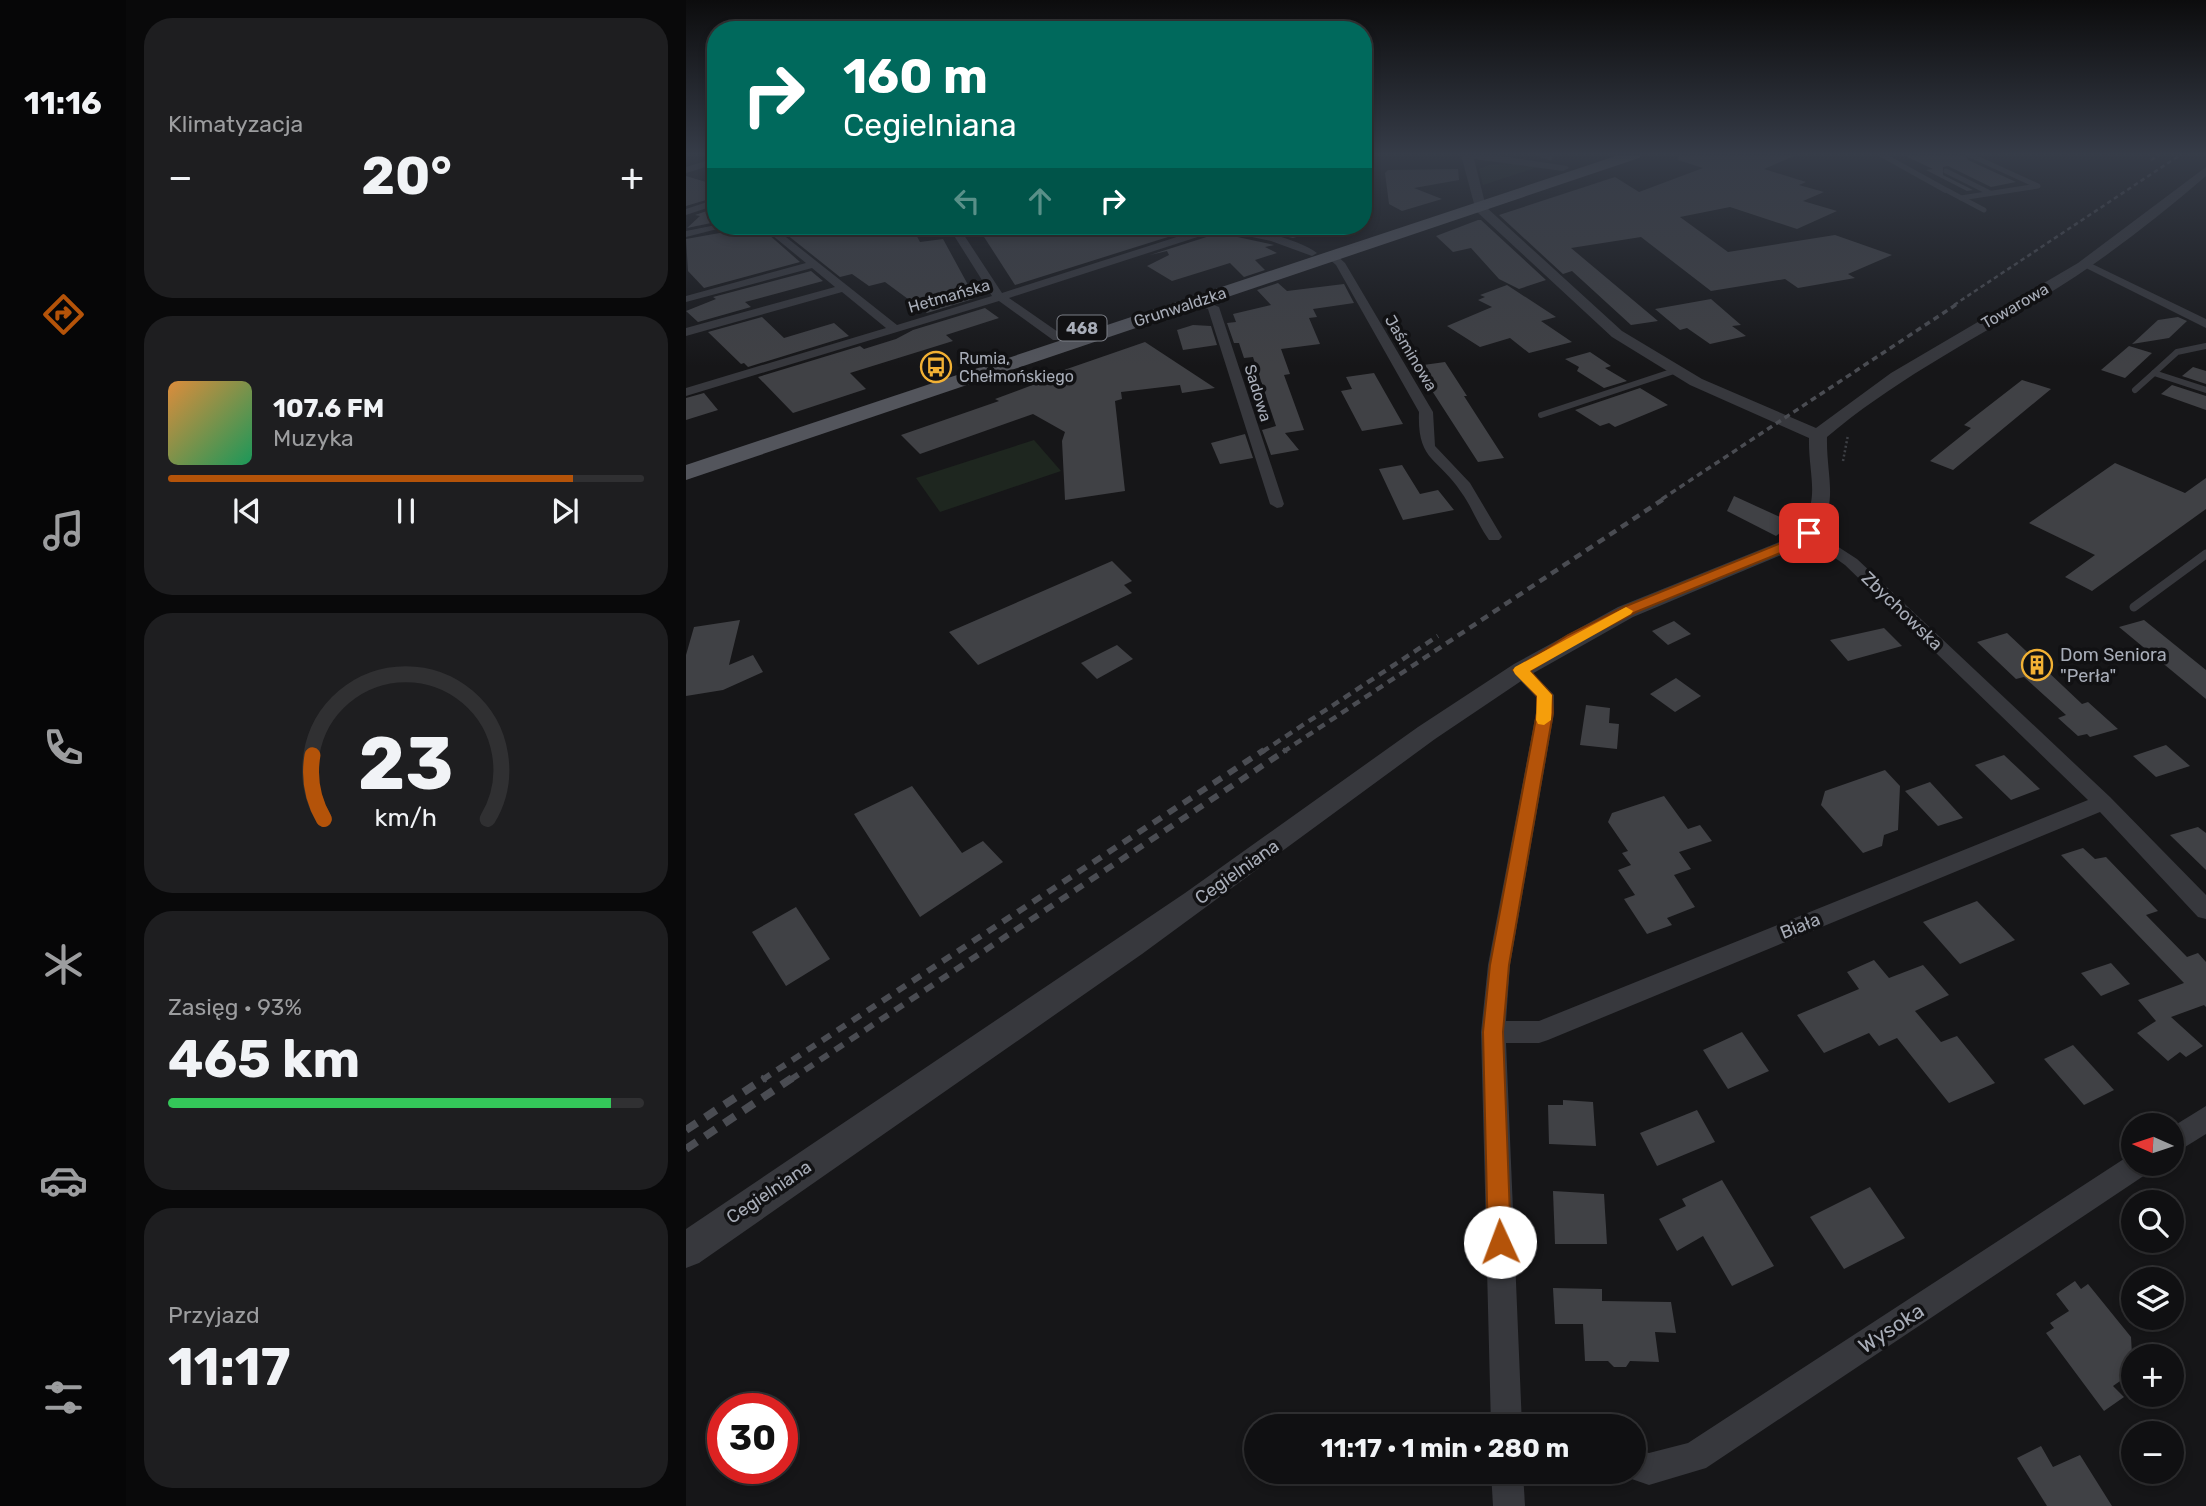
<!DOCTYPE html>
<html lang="pl">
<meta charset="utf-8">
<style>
:root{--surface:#101012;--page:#1e1e20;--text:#f1f3f6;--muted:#9c9d9f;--line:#303032;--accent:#b45309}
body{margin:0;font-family:Rubik,sans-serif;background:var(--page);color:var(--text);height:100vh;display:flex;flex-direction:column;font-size:26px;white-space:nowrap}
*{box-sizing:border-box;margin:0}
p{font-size:23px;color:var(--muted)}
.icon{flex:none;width:38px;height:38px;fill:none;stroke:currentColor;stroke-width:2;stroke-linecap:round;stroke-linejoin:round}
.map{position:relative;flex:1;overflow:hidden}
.panel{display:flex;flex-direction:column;gap:18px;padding:18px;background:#09090a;width:560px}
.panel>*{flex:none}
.banner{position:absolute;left:21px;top:21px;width:665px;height:214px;border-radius:28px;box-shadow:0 4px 10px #0003,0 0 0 2px var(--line);background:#00695c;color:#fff;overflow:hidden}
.needle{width:46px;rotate:273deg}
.tools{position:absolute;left:1435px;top:1113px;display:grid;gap:14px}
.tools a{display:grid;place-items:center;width:63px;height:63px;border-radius:50%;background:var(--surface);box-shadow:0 4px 10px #0003,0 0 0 2px var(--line);font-size:35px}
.speed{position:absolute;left:21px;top:1393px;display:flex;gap:14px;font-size:35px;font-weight:700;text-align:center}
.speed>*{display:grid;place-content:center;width:91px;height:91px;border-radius:50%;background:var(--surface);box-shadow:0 4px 10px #0003,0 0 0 2px var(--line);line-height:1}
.speed .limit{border:10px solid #d22;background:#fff;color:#111}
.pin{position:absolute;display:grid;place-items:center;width:60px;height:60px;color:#fff;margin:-30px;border-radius:14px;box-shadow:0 4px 10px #0006}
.me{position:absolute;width:77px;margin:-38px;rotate:358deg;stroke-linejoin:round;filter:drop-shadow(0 0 5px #0008)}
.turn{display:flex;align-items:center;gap:24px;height:147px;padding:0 21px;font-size:32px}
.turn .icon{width:91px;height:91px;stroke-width:2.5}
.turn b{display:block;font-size:49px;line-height:60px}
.lanes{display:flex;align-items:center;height:66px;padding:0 21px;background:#0003;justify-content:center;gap:35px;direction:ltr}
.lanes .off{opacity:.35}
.big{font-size:52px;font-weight:700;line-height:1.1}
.panel .tile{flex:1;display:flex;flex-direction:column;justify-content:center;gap:10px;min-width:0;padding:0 24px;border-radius:28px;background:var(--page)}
.panel .dial{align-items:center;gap:0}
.dial svg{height:182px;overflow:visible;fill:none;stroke:var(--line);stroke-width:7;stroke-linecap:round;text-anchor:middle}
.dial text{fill:var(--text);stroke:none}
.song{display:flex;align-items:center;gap:21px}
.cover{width:84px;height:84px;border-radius:10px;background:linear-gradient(135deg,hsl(30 70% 55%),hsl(150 70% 35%))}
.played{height:7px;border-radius:4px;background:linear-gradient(90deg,var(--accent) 85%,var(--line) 85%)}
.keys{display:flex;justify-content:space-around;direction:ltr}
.heat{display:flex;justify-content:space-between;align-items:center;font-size:38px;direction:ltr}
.charge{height:10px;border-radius:5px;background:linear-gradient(90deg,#34c759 93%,var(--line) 0)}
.trip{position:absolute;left:558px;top:1414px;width:402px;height:70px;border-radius:35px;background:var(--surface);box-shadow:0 4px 10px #0003,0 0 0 2px var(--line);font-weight:700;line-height:70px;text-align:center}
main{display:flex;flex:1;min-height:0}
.menu{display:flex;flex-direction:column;width:126px;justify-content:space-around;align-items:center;background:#060607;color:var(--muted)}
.menu .icon{width:49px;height:49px}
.menu .current{color:var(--accent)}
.menu b{font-size:32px;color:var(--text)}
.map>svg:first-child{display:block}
.green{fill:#1e261f}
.building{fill:#404145}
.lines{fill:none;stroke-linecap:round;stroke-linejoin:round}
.path{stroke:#3d3f44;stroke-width:2.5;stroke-dasharray:2 2.5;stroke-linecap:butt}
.service-far2{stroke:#37383d;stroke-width:5}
.service-far1{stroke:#37383d;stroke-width:6}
.service{stroke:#37383d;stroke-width:9}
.minor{fill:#37383d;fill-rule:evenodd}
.tertiary{fill:#37383d;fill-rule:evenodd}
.primary{fill:#53555c;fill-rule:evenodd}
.rail-far4{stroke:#4a4c52;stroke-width:2.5;stroke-dasharray:4.5 3.5;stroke-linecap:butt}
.rail-far3{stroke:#4a4c52;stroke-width:3.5;stroke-dasharray:6 4.5;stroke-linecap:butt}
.rail-far2{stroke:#4a4c52;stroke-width:4.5;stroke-dasharray:8 6;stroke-linecap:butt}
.rail-far1{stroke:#4a4c52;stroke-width:6;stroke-dasharray:10 8;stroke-linecap:butt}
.rail{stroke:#4a4c52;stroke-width:8;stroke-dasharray:13 10;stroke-linecap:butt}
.route{fill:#b45309;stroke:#753606;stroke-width:2}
.slow{fill:#f59e0b}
.labels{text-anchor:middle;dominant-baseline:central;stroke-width:7;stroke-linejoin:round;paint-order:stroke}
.far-street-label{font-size:16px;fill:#a8adb8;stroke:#111113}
.shield{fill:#111113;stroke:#7b7e86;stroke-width:2}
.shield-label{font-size:16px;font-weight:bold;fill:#a8adb8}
.far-poi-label{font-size:16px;fill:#a8adb8;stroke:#111113;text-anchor:start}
.street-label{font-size:18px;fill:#a8adb8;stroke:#111113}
.poi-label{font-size:18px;fill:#a8adb8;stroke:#111113;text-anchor:start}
.near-street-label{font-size:21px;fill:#a8adb8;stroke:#111113}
</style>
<main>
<nav class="menu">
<b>11:16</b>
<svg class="icon current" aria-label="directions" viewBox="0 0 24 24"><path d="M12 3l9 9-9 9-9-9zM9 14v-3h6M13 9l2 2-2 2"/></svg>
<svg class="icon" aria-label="music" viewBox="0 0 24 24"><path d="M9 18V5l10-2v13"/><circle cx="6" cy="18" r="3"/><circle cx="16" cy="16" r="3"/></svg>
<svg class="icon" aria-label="phone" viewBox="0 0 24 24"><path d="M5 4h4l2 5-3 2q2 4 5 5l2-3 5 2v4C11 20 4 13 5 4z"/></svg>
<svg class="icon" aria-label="climate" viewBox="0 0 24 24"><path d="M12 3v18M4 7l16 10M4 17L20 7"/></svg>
<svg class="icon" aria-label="car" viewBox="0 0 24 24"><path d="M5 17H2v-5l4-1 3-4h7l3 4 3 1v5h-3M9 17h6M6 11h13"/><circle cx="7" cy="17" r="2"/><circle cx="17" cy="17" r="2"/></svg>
<svg class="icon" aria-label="filters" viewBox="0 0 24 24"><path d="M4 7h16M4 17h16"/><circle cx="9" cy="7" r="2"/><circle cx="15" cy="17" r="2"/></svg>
</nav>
<section class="panel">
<div class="tile"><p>Klimatyzacja</p>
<div class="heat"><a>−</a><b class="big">20°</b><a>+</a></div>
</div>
<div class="tile">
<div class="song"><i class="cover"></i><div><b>107.6 FM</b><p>Muzyka</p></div></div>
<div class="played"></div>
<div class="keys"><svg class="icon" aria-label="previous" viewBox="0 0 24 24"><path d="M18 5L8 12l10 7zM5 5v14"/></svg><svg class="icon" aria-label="pause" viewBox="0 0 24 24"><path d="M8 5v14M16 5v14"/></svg><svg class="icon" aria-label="next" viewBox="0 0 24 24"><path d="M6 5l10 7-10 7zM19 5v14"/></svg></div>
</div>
<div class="tile dial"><svg viewBox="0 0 100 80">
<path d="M14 69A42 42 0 1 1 86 69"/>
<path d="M14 69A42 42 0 0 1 9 41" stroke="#b45309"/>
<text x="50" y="56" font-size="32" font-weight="700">23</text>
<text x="50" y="72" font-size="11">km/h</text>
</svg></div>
<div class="tile"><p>Zasięg · 93%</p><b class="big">465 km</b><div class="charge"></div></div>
<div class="tile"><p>Przyjazd</p><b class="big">11:17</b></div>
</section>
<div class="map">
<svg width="1520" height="1506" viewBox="0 0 1520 1506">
<rect width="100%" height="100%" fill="#161618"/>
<g class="green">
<path d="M820 163 852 167 797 185 793 169 803 165Z"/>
<path d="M348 440 375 471 254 512 230 478Z"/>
</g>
<g class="building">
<path d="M993 155H1110L1078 169 1120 182 1113 185 1138 192 1117 201 1151 211 1111 229 1044 207 994 217 1042 252 1149 235 1206 255 1162 274 1169 278 1112 288 1099 279 1025 291 955 237 885 248 972 321 945 325 886 271 877 274 813 215 929 177 953 192 1017 168 992 160Z"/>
<path d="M1217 155H1279L1282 160 1330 182 1305 187 1262 166 1257 167V175L1287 190 1281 191 1240 170 1247 169Z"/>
<path d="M772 169 773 180 728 188 756 199 716 211 703 204 699 173 702 170Z"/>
<path d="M0 176 30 185V197L0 206Z"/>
<path d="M30 208V222L1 228 14 216 9 215Z"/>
<path d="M792 220H795L860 280 833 289 813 279 785 248 767 252 750 236Z"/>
<path d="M73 226 114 262 18 288 2 271 0 239Z"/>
<path d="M90 226H209L210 232 227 229 234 242 257 239 287 294 281 295 287 299 241 313 199 282 183 286 166 274 154 277Z"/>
<path d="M291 226H517L329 285Z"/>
<path d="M554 226H633L634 230 607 238Z"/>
<path d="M533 233 584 244 588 245 579 247 591 253 569 260 579 270 558 277 544 263 486 281 461 266 483 255 481 251 464 255Z"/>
<path d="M125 271 137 281 59 302 65 307 12 322 0 311 30 299 27 297Z"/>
<path d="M592 283 601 291 658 284 668 303 627 309 631 317 623 318 634 344 595 349 604 374 598 375 618 430 599 433 613 450 585 455 576 430 590 426 567 357 558 358 553 343H548L541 323 550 322 547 314 585 305 571 290Z"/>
<path d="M821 285 870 317 855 321 886 342 843 353 824 338 794 347 761 326 806 307 792 300 799 297 794 295Z"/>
<path d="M1025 299 1055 325 1046 326 1060 336 1024 344 1001 328 994 330 969 309Z"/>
<path d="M299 308 313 318 260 335 267 341 164 373 180 389 107 413 72 377 174 346 178 349 210 339 227 330Z"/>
<path d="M76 317 98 338 148 323 163 336 62 367 58 363 55 364 22 332Z"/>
<path d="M1492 317 1501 321 1483 338 1446 344 1472 320Z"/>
<path d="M507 325 525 326 531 345 497 350 491 330Z"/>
<path d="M459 342 529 388 496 393 494 385 435 392 436 399 429 401 439 491 379 500 376 441 379 432 347 414 234 454 215 435 313 401 309 399 381 372 378 370Z"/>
<path d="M1443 346 1466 353 1439 378 1415 370Z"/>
<path d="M904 352 925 366 919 368 941 381 918 388 891 371 893 367 879 359Z"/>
<path d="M759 362 781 396H778L818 458 792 462 730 366Z"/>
<path d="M1507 367 1520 371V384L1496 376Z"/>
<path d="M688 373 717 424 676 431 655 391 666 389 660 377Z"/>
<path d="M1336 380 1365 389 1267 470 1244 461 1285 428 1278 425Z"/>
<path d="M1486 385 1520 396V410L1475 394Z"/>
<path d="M954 388 982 405 929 427 923 423 914 426 889 410Z"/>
<path d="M18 393 32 410 0 420V398Z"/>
<path d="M559 434 567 458 534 464 525 443Z"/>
<path d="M1429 463 1499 493 1520 478V509L1406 591 1379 577 1409 555 1343 523Z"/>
<path d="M716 465 734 494 752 490 768 510 717 520 693 469Z"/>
<path d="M1048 496 1107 523 1090 536 1041 511Z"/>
<path d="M426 561 446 581 438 585 446 593 292 665 263 632Z"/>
<path d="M54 620 43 665 67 655 77 672 37 690 0 696V655L8 627Z"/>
<path d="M1458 620 1520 670V699L1433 627Z"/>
<path d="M988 621 1005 634 982 645 966 631Z"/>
<path d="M1198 628 1216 646 1162 661 1144 640Z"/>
<path d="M1321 633 1396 704 1402 702 1432 729 1404 737 1401 734 1392 736 1372 718 1380 715 1338 677 1330 679 1291 642Z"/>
<path d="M431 645 447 659 411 679 395 663Z"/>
<path d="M990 678 1015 696 989 712 964 694Z"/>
<path d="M900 705 924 708 923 723 933 724 931 749 894 745Z"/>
<path d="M1480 745 1504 766 1470 777 1447 756Z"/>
<path d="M1318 755 1354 789 1325 800 1289 765Z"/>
<path d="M1199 770 1214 786 1212 830 1198 835 1196 846 1177 853 1135 805 1139 791Z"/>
<path d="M1244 782 1277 818 1252 826 1219 791Z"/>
<path d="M226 786 276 853 297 841 317 862 234 917 168 814Z"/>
<path d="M978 796 1002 829 1014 825 1026 841 993 852 1005 869 988 875 1009 907 981 918 986 925 961 934 938 899 949 895 932 870 945 865 936 853 942 851 922 822 926 813Z"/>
<path d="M1512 827 1520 833V870L1484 835Z"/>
<path d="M1397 848 1409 859 1420 857 1472 911 1460 915 1501 957 1512 953 1520 962V1007L1518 1005 1485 1017 1517 1046 1500 1057 1494 1052 1482 1061 1451 1033 1470 1021 1452 1000 1498 983 1375 855Z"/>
<path d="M1291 901 1329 940 1274 964 1237 922Z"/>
<path d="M110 907 144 959 100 986 66 932Z"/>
<path d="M1188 960 1203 978 1237 965 1263 995 1229 1011 1255 1042 1271 1036 1309 1083 1263 1103 1211 1038 1193 1046 1183 1033 1138 1053 1111 1015 1173 989 1161 972Z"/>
<path d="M1425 963 1444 984 1415 996 1395 973Z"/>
<path d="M1056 1032 1083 1071 1042 1089 1017 1050Z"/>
<path d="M1387 1045 1428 1090 1398 1105 1358 1059Z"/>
<path d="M877 1100 907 1102 910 1146 863 1144 862 1105H877Z"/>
<path d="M1011 1110 1029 1142 971 1166 954 1133Z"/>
<path d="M1036 1180 1088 1266 1046 1286 1017 1236 991 1251 973 1219 1000 1206 996 1199Z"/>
<path d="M1184 1187 1219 1238 1158 1269 1124 1217Z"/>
<path d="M867 1191 918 1194 921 1244H869Z"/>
<path d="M1389 1281 1395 1289 1402 1284 1445 1337 1447 1372 1427 1386 1438 1397 1418 1411 1360 1333 1368 1328 1364 1323 1383 1311 1370 1294Z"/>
<path d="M867 1288 916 1289V1301L985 1302 990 1333 969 1332 973 1362 944 1361 940 1367H928L922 1361H899L897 1324H869Z"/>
<path d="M1355 1446 1367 1467 1394 1455 1426 1506H1361L1331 1458Z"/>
</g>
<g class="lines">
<path class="path" d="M1157 461 1162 435"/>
<g class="service-far2">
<path d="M855 155 864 158"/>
<path d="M1260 171 1304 193"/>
<path d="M1262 191 1298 210"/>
<path d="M1275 198 1352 186 1284 155"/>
</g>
<g class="service-far1">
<path d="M1520 346 1491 352 1468 373 1520 390"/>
<path d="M1449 390 1468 373"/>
<path d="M855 415 988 371"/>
</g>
<path class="service" d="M1448 607 1520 554"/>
<g class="minor">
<path d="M677 155H682L685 174 677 183Z"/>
<path d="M1191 155H1202L1267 191 1259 193Z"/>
<path d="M30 158V164L0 173V167Z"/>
<path d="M30 199V205L0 215V209Z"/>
<path d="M30 225 43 226 0 237V231Z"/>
<path d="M75 226H86L211 325 306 296 262 226H272L316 293 525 226C553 226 608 236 631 253L626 256 585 241 533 230 323 298 375 334V340H367L313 301 0 396V388L200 328 156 292 0 336V328L149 287 126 268 0 302V296L120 263Z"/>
<path d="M642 255H650L659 263 747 412 749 446 784 483 816 537 813 540H803C792 525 786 507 775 492 752 457 731 462 733 412L650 265 641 257Z"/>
<path d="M1400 261 1520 319V328L1396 266 1395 264Z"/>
<path d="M508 300H516L533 307 598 504 596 507 591 508 584 504 522 309 508 304Z"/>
<path d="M1123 528 1171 559 1424 797 1520 895V919L1512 917 1414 812 862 1040 853 1043H820L836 1426H805L795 1032 802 965 850 713V697L828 674 825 670 828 666H840L868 695V713L824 965 820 1021H853L1402 800 1159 565 1118 536 1115 533Z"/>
<path d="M1520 1106V1134L1486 1155V1127Z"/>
<path d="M1447 1153V1164H1466L1462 1173 1020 1468 963 1485 937 1476 935 1472H948V1449L963 1453 1002 1443Z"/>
<path d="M805 1472H837L839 1506H807Z"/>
</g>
<path class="tertiary" d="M775 155H808L881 166 883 168 877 171 788 159 800 207 936 331 1016 379 1130 428 1205 373 1392 263 1520 167V176C1469 220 1415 262 1357 297 1283 342 1207 381 1141 437 1140 483 1158 511 1117 546L947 617 844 675 749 739 456 954 13 1263 0 1268V1229L499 893 732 727 828 664 932 607 1103 538C1139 507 1122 479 1123 438L1004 385 926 337 790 211Z"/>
<path class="primary" d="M933 155H955L953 158 0 480V465Z"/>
<g class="rail-far4">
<path d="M1465 160 1473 155"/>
<path d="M1268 305 1494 155"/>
</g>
<path class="rail-far3" d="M976 499 1271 304"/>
<g class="rail-far2">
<path d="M576 752 752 636"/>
<path d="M597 752 979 498"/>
</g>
<g class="rail-far1">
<path d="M76 1080 578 750"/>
<path d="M104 1080 600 750"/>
</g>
<g class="rail">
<path d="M0 1130 79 1078"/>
<path d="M0 1149 106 1078"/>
</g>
</g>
<linearGradient id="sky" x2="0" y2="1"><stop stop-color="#0c0c0d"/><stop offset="0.42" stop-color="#363c48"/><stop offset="1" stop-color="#363c48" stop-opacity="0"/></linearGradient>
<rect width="1520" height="366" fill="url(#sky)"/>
<path class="route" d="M1123 529 1129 533 1114 545 950 612 892 642 844 671 866 695 867 713 823 965 817 1032 825 1242 822 1250 814 1254 805 1250 802 1242 797 1032 804 965 851 713V696L827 670 882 635 940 606 1105 539Z"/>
<path class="slow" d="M940 607 947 611 945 614 844 671 866 695 865 720 858 725 852 724 850 720 851 696 829 674 827 670 829 667Z"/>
<defs>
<g id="bus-ring" transform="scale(1.575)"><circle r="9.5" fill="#111113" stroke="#f2b134" stroke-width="1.5"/><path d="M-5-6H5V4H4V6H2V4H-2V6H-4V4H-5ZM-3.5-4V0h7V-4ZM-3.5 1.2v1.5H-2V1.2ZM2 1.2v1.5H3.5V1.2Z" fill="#f2b134"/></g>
<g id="building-ring" transform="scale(1.575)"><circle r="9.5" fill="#111113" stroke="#f2b134" stroke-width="1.5"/><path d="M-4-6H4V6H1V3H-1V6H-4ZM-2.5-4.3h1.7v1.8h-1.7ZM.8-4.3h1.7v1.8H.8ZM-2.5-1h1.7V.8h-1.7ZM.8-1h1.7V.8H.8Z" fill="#f2b134"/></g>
</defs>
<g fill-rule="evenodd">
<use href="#bus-ring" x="250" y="367"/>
<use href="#building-ring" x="1351" y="665"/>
</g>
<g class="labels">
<g class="far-street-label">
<text transform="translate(263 296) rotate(-16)">Hetmańska</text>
<text transform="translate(1329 306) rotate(-30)">Towarowa</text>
<text transform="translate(494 307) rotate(-18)">Grunwaldzka</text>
<text transform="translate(725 353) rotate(59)">Jaśminowa</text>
<text transform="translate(572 393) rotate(73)">Sadowa</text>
</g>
<rect class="shield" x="371.5" y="315.5" width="49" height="25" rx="5"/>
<g class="shield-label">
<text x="396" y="328">468</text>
</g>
<g class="far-poi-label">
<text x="273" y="358">Rumia,<tspan x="273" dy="18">Chełmońskiego</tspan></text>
</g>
<g class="street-label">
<text transform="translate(1216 611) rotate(44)">Zbychowska</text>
<text transform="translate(551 872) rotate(-35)">Cegielniana</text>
<text transform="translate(1114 926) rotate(-22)">Biała</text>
<text transform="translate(83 1192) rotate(-34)">Cegielniana</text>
</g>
<g class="poi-label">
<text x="1374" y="655">Dom Seniora<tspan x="1374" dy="21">"Perła"</tspan></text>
</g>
<g class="near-street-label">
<text transform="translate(1205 1328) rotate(-33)">Wysoka</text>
</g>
</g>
</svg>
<div class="tools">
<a><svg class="needle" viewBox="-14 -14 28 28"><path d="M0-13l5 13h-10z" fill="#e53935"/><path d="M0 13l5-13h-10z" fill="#9c9d9f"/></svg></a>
<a><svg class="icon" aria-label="search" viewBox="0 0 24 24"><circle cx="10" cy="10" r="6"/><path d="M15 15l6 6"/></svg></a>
<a><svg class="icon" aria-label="layers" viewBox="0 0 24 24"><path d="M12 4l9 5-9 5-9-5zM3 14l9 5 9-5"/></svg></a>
<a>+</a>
<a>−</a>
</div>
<div class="speed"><div class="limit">30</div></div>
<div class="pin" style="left:1123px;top:533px;background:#d93025"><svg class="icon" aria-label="arrive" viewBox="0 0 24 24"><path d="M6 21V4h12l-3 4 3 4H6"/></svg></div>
<svg class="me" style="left:814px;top:1242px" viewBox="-20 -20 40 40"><circle r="19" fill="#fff"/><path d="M0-13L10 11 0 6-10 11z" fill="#b45309"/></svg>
<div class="trip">11:17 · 1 min · 280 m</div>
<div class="banner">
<div class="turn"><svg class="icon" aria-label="right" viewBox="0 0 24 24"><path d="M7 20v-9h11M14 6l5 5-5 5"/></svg><div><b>160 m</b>Cegielniana</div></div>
<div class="lanes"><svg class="icon off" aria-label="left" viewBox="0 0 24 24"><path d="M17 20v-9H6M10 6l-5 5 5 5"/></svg><svg class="icon off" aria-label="ahead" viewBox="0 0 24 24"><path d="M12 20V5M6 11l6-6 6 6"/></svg><svg class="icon" aria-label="right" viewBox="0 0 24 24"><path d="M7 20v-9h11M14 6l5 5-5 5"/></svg></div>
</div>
</div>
</main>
